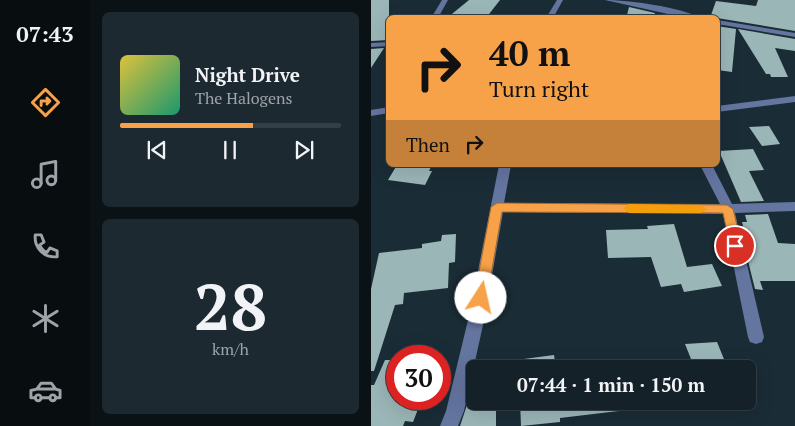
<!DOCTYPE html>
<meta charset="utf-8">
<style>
:root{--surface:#142128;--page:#1d2930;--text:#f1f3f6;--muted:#9da3a8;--line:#333e45;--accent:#f7a148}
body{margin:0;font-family:"PT Serif",serif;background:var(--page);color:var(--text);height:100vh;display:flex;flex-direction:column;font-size:19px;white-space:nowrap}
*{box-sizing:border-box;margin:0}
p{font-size:16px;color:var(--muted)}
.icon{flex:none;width:28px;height:28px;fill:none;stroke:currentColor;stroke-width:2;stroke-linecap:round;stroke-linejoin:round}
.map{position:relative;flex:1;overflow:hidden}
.panel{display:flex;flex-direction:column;gap:12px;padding:12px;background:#0b1216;width:281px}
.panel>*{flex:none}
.guide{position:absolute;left:15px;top:15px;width:334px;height:152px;border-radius:8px;box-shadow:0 5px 20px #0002,0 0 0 1px var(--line);background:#f7a148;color:#111;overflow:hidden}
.speed{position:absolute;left:15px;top:345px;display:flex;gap:10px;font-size:25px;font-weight:700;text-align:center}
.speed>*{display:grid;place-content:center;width:65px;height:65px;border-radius:50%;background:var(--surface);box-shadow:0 5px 20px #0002,0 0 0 1px var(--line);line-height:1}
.speed .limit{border:8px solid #d22;background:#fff;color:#111}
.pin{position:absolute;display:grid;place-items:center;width:42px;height:42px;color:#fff;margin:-21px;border:2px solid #fff;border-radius:50%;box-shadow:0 1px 5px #0007}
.me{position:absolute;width:55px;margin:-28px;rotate:10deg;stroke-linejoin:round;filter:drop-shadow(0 0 4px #0008)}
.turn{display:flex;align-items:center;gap:18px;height:105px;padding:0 20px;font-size:22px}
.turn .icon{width:65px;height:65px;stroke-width:2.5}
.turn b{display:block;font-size:35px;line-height:42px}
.then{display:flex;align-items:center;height:48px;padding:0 20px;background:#0003;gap:10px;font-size:19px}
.panel .card{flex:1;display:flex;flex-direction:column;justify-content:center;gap:8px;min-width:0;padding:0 18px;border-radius:8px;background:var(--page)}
.panel .dial{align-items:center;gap:0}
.dial b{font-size:65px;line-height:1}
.song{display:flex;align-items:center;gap:15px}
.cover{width:60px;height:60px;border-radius:8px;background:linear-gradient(135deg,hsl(50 70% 55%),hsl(160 70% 35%))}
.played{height:5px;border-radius:2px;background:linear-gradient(90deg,var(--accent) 60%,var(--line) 60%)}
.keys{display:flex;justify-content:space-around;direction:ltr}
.trip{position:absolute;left:95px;top:360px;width:290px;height:50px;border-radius:8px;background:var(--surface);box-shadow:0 5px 20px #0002,0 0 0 1px var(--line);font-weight:800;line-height:50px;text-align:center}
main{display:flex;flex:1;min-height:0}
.menu{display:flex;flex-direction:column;width:90px;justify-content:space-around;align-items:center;background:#080d10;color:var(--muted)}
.menu .icon{width:35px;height:35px}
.menu .selected{color:var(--accent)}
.menu b{font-size:22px;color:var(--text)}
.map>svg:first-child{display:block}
.building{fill:#9bb6b7}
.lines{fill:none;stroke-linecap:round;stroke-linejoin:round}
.minor{fill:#6475a0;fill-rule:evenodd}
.route{fill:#f7a148;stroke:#a1692f}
.slow{fill:#f59e0b}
</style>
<main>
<nav class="menu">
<b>07:43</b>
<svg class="icon selected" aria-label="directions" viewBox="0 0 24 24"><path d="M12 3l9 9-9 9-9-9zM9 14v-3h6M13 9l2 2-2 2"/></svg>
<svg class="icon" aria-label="music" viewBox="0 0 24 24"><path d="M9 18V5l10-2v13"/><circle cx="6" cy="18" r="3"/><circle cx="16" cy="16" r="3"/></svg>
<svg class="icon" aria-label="phone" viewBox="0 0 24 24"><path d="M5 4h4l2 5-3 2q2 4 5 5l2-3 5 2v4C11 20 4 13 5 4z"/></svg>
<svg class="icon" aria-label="climate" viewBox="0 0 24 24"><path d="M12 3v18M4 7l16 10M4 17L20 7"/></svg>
<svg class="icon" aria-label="car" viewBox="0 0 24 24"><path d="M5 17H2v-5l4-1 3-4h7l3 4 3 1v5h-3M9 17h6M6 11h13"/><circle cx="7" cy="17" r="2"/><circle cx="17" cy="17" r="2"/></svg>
</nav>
<section class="panel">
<div class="card">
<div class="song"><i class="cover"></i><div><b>Night Drive</b><p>The Halogens</p></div></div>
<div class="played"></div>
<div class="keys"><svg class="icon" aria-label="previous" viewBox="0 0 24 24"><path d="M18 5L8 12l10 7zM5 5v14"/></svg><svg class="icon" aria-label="pause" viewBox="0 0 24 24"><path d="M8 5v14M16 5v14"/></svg><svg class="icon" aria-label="next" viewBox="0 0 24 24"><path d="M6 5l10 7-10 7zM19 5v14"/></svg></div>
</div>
<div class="card dial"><b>28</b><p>km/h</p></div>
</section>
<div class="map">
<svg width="424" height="426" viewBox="0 0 424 426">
<rect width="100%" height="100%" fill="#1a2c36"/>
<g class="building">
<path d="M0 0H18V40L0 41Z"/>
<path d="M98 0H129L115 18H76Z"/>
<path d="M387 0H424V31L346 18V16L340 15 345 1 385 6Z"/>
<path d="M258 7 284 13 282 18 256 15Z"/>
<path d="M346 26 365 29 361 72 346 70Z"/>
<path d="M367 29 424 39V51L404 48 417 77H400L399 74H395Z"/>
<path d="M13 48 0 68V49Z"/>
<path d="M398 126 409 144 391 146 378 127Z"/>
<path d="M382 149 393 170 378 171 393 201 370 202 348 151Z"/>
<path d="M26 165H61L58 171H61L54 185 17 180Z"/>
<path d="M397 214 407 243 424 244V281H389L392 290 384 289 374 249H378L371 222H376L374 215Z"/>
<path d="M303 224 316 267 341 264 351 286 313 292 310 284 290 287 280 257 237 258 235 230 277 229 276 226Z"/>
<path d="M85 234 84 262 78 263 77 288 33 293 32 304 24 305 3 371H0V289L8 253 51 248V244L70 241 71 235Z"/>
<path d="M346 342 357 369H324L314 344Z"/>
<path d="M183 355 185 369H145V360Z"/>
<path d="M14 360H26V399H51L42 422 34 421 32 426H0V385H3Z"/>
<path d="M104 398V401H125V426H89L98 399Z"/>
<path d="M149 401H255L256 410 189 418V422L150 426Z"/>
</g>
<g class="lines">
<g class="minor">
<path d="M71 0H77L67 18H60Z"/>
<path d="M186 0H192L182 18H175Z"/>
<path d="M234 0C257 0 310 7 329 18H315Z"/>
<path d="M346 20 424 33V37L346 24Z"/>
<path d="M18 42V46L0 47V43Z"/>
<path d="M424 96V102L346 112V106Z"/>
<path d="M18 107V113L0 116V110Z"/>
<path d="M128 165H140L133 203 349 204 329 165H341L361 204 424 202V211L364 213 393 337 391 342 385 344 379 342 377 337 352 214 132 212 114 316 93 411 87 426H69L75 411 98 316Z"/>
</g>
</g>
<path class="route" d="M126 203 356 205 362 209 371 246 369 249H360L352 213 131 212 116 298 114 302 110 304 105 302 103 298 120 207Z"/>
<path class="slow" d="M258 204 330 205 336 209 330 213H258L252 208Z"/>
</svg>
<div class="speed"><div class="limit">30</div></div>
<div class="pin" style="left:364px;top:246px;background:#d93025"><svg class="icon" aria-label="arrive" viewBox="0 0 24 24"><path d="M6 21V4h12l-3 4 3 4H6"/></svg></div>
<svg class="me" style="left:110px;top:298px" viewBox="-20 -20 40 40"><circle r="19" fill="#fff"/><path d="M0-13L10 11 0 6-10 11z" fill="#f7a148"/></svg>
<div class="trip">07:44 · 1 min · 150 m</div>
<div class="guide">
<div class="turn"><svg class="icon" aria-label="right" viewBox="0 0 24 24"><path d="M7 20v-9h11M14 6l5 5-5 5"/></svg><div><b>40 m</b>Turn right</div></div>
<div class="then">Then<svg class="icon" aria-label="right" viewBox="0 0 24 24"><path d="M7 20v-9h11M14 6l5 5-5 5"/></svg></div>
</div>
</div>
</main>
